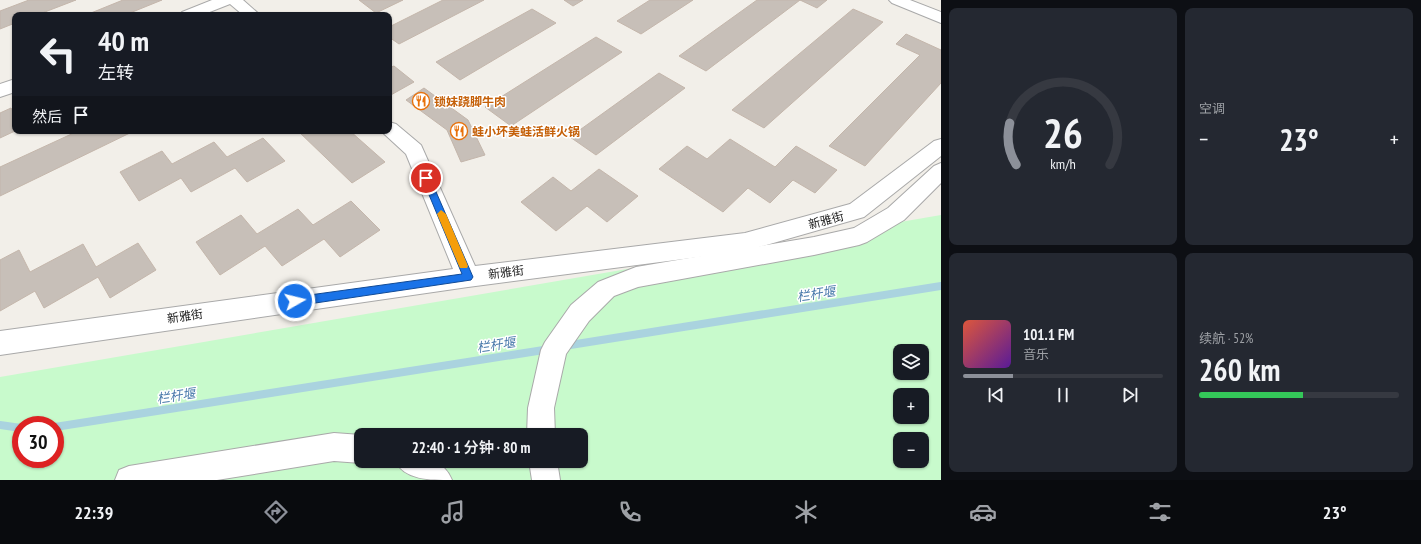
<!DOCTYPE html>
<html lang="zh">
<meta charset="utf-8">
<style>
:root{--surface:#171b24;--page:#242831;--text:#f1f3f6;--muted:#9ea1a6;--line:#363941;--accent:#8c9099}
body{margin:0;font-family:"PT Sans Narrow","Noto Sans SC",sans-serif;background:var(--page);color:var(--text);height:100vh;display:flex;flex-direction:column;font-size:15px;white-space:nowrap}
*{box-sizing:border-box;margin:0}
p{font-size:13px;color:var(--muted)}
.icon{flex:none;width:22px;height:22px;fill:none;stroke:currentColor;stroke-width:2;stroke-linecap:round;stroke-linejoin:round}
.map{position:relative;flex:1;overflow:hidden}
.drawer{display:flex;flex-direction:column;gap:8px;padding:8px;background:#0d0f14;width:480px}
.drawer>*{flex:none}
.hud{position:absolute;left:12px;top:12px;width:380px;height:122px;border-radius:8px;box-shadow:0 1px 3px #0004;background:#171b24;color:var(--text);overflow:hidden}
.tools{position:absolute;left:893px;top:344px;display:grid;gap:8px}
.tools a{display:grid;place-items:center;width:36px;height:36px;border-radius:8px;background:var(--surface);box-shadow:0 1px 3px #0004;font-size:20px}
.speed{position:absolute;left:12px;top:416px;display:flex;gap:8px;font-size:20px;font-weight:700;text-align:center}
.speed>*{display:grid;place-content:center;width:52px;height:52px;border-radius:50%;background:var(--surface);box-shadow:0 1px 3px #0004;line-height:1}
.speed .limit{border:6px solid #d22;background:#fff;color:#111}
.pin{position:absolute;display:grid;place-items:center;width:34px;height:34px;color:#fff;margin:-17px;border:2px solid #fff;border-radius:50%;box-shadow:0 1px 4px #0007}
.me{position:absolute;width:44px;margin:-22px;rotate:82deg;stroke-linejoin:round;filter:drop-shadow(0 0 3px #0008)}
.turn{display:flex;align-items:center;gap:14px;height:84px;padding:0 20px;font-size:18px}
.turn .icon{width:52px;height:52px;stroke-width:2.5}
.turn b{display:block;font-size:28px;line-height:34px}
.then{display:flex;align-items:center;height:38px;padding:0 20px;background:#0003;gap:8px;font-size:15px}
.big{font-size:30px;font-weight:600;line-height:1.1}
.drawer .widget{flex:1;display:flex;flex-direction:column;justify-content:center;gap:6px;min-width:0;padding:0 14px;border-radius:8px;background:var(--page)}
.drawer .dial{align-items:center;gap:0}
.dial svg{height:104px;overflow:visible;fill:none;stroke:var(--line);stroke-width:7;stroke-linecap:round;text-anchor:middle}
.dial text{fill:var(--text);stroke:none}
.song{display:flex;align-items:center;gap:12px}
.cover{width:48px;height:48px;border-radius:6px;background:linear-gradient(135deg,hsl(10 70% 55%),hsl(270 70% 35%))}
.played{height:4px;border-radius:2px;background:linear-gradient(90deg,var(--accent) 25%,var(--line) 25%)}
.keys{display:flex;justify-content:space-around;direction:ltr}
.heat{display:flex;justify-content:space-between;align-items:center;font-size:22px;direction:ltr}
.charge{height:6px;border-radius:3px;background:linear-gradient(90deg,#34c759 52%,var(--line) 0)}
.drawer .tiles{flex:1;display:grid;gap:8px;grid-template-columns:repeat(2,1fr)}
.trip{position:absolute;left:354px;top:428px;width:234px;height:40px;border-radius:8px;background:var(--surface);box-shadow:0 1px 3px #0004;font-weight:600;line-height:40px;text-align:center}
.tab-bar{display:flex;height:64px;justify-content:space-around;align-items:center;background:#090b0e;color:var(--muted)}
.tab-bar .icon{width:28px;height:28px}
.tab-bar .current{color:var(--accent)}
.tab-bar b{font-size:18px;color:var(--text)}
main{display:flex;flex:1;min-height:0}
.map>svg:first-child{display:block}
.park{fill:#c8facc;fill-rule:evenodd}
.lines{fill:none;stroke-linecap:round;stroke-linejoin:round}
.stream{stroke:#aad3df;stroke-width:8}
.building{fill:#c7bfb8;stroke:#c4b6ab}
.minor-casing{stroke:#a9a9a9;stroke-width:2}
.tertiary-casing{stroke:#a9a9a9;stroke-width:2}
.minor{fill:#fff;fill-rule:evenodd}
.tertiary{fill:#fff;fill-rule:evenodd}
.route{fill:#1a73e8;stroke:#114b97}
.slow{fill:#f59e0b}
.labels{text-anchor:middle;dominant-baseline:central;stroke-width:3;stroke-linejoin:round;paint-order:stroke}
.food-label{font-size:12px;font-weight:bold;fill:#c56008;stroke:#fff;text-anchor:start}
.street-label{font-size:12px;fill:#222;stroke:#fff}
.water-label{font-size:13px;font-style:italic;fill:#4a7aab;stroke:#fff}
</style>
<main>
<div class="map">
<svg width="941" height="480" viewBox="0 0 941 480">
<rect width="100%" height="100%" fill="#f2efe9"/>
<path class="park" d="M941 215V480H0V377ZM900 351H922V373H900ZM900 395H922V417H900ZM21 425H55V459H21ZM361 435H581V461H361ZM900 439H922V461H900Z"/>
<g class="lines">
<g class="stream">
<path d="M564 346 941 286"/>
<path d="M0 425 21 428"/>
<path d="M55 427 550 349"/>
</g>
</g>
<g class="building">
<path d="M29 0H76L37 15H15V23L0 29V11Z"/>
<path d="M123 0H162L125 15H86Z"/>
<path d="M359 0H403L376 13Z"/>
<path d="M443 0H484L399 44 389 37V27Z"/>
<path d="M564 0H583L573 6Z"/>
<path d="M650 0H693L641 34 617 21Z"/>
<path d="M757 0H800L706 71 679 56Z"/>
<path d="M800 0H827L817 8Z"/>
<path d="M532 9 556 23 460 80 436 62Z"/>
<path d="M853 9 883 22 764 128 732 110Z"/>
<path d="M906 34 941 50V83L865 166 829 146 920 55 896 44Z"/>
<path d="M596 37 622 52 511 126 485 107Z"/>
<path d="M394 66 414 82 389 96V68Z"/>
<path d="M659 73 685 88 596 155 570 137Z"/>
<path d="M424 88 468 120 485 155 461 162 447 130 406 100Z"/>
<path d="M11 108 15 115V131L0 138V113Z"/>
<path d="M78 131H134L0 196V167Z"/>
<path d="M298 131H350L385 162 352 183Z"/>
<path d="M263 138 285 161 247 182 235 168 191 192 181 178 139 201 120 172 162 151 172 164 214 142 227 157Z"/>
<path d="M730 139 775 167 796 146 837 170 815 193 793 180 770 203 748 188 723 212 659 169 687 146 707 159Z"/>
<path d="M599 169 638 196 607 222 587 206 556 231 521 202 553 177 571 191Z"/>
<path d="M351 201 380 230 340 257 324 239 282 266 265 246 220 275 196 242 241 215 257 234 298 209 313 225Z"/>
<path d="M138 243 156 270 110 298 98 277 44 308 35 291 0 311V260L19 250 30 272 83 244 96 267Z"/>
</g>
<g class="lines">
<g class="minor-casing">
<g id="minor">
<path d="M212 0H243L260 15H243L230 4 202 15H180L182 12Z"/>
<path d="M889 0H910L941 12V23L892 3Z"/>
<path d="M15 79V92L0 97V84Z"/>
<path d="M389 122 396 124 421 145 475 266 745 233 850 204 934 141 941 139V156L864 217 745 251 468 287 0 355V331L453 269 406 154 381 131H389Z"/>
</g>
</g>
<g class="tertiary-casing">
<g id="tertiary">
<path d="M941 163V183L904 220 867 242 859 245 814 255 638 287 614 296 589 321 566 354 554 408 555 435H527L528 408 541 350 545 342 571 305 598 282 636 267 814 237 854 228 888 208 934 166Z"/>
<path d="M334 433 361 435V461H366L361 463 334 461 217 480H115L119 470 129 466Z"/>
<path d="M395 461C418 461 442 455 452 480 429 480 405 480 395 461Z"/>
<path d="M529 461H557L560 480H532Z"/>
</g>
</g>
<use href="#minor" class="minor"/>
<use href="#tertiary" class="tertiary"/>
</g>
<path class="route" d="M426 175 430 178 473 277 471 280 295 306 292 304 290 301 292 298 295 297 462 274 422 178Z"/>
<path class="slow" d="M441 210 446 214 468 266 467 268H460L459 266 437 214Z"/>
<defs>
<g id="restaurant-ring" transform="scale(0.9)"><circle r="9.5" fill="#fff" stroke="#e8710a" stroke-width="1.5"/><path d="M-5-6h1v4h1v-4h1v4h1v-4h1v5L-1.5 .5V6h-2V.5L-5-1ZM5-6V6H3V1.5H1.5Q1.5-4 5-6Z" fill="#e8710a"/></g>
</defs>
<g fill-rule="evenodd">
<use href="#restaurant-ring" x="421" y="101"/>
<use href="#restaurant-ring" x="459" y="131"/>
</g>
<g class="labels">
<g class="food-label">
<text x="434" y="101">锁妹跷脚牛肉</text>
<text x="472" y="131">蛙小坏美蛙活鲜火锅</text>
</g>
<g class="street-label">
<text transform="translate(826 220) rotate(-15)">新雅街</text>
<text transform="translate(506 272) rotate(-7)">新雅街</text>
<text transform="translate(185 316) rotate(-8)">新雅街</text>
</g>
<g class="water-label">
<text transform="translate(816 294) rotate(-9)">栏杆堰</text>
<text transform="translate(496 345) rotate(-9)">栏杆堰</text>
<text transform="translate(176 396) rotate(-9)">栏杆堰</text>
</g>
</g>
</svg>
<div class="tools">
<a><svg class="icon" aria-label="layers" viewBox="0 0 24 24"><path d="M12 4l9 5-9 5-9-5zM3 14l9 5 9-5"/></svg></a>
<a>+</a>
<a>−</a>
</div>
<div class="speed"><div class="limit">30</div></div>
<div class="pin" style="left:426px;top:178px;background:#d93025"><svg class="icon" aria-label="arrive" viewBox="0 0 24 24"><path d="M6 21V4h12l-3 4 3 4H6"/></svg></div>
<svg class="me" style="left:295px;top:301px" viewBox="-20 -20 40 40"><circle r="17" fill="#1a73e8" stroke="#fff" stroke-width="3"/><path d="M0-11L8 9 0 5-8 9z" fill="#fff"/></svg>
<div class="trip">22:40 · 1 分钟 · 80 m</div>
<div class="hud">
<div class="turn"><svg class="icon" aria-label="left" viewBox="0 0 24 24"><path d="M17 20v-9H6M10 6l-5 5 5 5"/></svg><div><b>40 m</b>左转</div></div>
<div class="then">然后<svg class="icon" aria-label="arrive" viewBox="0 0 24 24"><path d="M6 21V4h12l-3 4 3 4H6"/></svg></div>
</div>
</div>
<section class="drawer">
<div class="tiles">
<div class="widget dial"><svg viewBox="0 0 100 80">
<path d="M14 69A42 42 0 1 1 86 69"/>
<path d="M14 69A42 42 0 0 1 9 37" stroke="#8c9099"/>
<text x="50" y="56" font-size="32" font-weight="700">26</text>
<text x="50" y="72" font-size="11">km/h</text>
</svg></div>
<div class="widget"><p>空调</p>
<div class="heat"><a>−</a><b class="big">23°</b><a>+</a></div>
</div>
<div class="widget">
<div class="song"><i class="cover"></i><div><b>101.1 FM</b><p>音乐</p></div></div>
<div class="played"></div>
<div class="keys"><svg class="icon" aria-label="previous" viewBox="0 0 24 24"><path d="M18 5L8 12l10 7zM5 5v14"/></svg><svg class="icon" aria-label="pause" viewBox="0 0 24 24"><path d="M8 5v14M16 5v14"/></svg><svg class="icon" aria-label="next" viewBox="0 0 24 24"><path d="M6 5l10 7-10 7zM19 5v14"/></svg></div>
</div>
<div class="widget"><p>续航 · 52%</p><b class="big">260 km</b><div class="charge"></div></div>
</div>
</section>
</main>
<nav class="tab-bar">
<b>22:39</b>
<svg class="icon current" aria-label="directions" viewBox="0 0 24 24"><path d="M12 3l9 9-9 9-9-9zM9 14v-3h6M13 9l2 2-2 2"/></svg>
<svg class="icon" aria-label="music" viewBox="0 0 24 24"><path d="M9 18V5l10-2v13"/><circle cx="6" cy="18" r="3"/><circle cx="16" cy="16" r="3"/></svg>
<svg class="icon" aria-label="phone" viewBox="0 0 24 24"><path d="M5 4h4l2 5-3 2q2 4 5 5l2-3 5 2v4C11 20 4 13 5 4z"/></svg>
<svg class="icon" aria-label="climate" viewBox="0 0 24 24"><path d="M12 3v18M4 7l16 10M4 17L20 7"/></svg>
<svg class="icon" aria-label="car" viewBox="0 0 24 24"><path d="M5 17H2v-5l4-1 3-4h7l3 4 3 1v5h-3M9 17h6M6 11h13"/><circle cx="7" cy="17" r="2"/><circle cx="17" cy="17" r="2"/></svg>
<svg class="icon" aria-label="filters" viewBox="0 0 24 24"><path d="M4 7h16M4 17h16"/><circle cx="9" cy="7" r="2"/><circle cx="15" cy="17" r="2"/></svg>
<b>23°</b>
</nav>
